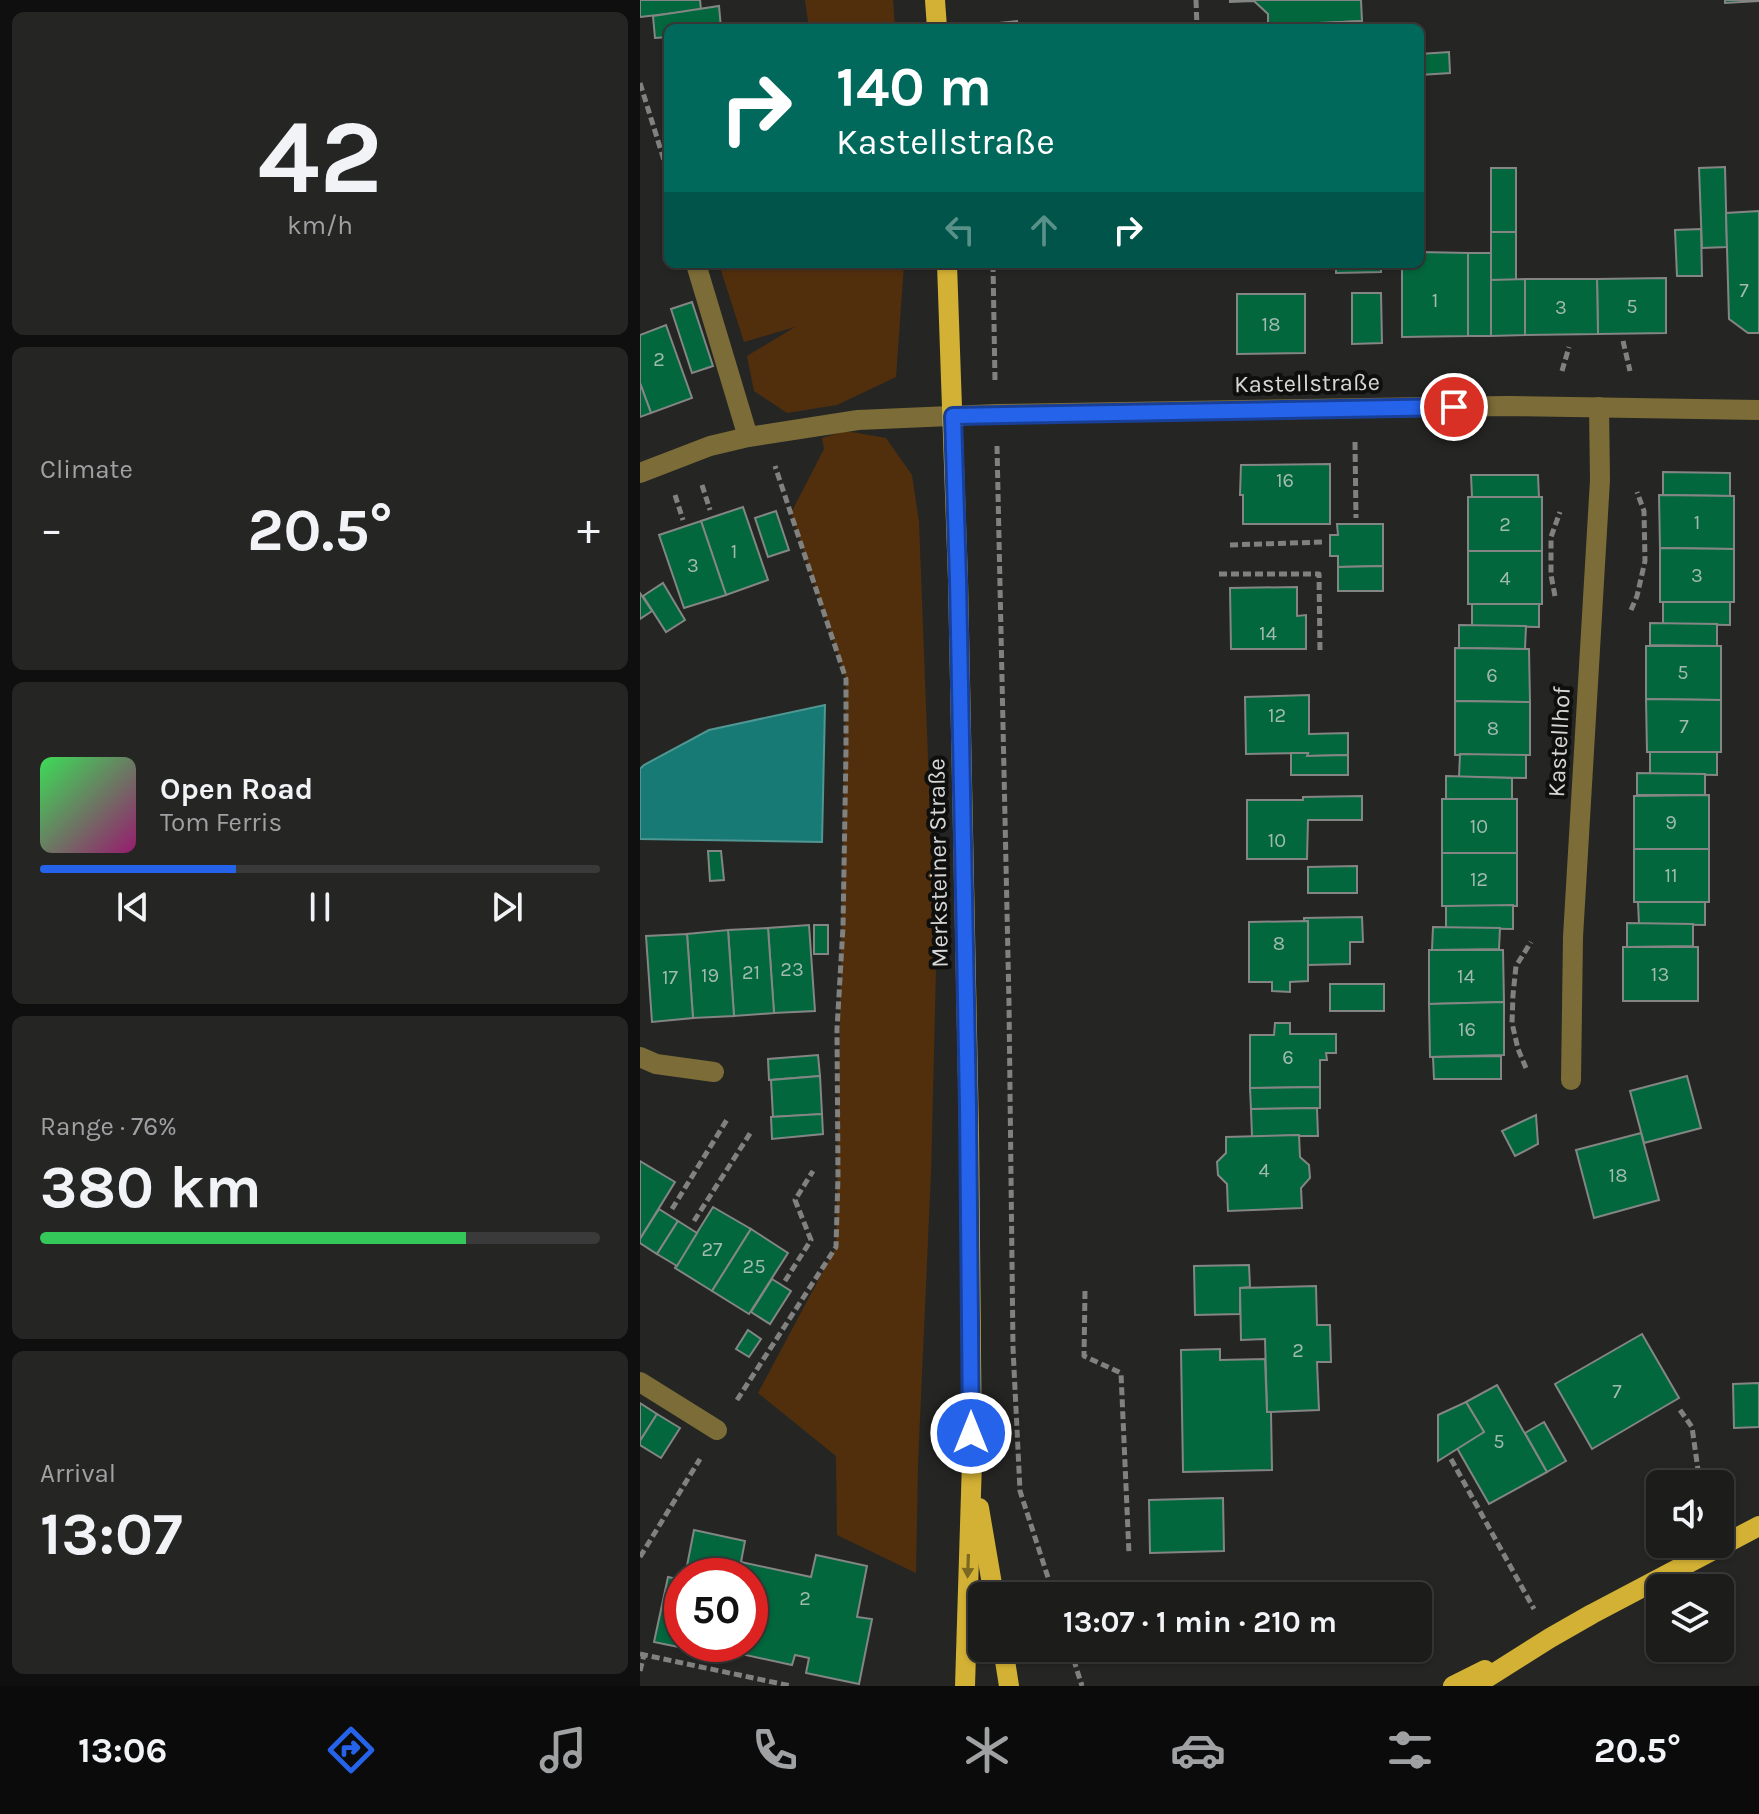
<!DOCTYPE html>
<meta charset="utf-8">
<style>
:root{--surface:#1c1c1b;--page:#252524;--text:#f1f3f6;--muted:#a0a1a3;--line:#3a3a3a;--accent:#2563eb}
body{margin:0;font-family:Karla,sans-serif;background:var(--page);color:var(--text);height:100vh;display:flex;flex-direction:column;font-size:30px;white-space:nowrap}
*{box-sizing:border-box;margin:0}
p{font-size:26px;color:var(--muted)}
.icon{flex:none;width:44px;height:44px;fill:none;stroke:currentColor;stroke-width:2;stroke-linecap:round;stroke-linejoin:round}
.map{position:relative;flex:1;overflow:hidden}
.drawer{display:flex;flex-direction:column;gap:12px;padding:12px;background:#0f0f0f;width:640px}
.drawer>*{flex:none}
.banner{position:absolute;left:24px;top:24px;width:760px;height:244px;border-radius:12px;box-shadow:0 2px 6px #0004,0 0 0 2px var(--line);background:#00695c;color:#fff;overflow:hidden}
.buttons{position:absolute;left:1006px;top:1470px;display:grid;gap:16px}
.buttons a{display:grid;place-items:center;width:88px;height:88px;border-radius:12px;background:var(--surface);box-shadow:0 2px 6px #0004,0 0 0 2px var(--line);font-size:40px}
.speed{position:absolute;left:24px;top:1558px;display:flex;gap:16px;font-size:40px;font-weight:700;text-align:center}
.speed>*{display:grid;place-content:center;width:104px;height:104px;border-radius:50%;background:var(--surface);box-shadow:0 2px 6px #0004,0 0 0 2px var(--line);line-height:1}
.speed .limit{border:12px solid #d22;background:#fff;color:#111}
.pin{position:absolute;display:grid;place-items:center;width:68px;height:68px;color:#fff;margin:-34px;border:4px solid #fff;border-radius:50%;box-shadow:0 2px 8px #0007}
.me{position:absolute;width:88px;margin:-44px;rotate:0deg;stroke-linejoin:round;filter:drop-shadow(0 0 6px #0008)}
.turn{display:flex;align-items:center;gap:28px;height:168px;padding:0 40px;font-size:36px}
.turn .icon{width:104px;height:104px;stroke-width:2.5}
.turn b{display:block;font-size:56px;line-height:68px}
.lanes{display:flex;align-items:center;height:76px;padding:0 40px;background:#0003;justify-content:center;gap:40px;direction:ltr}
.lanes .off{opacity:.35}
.big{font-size:60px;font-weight:700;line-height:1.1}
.drawer .widget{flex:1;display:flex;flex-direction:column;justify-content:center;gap:12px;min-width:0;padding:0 28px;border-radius:12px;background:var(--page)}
.drawer .dial{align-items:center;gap:0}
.dial b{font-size:104px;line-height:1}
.song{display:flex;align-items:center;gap:24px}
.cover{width:96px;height:96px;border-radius:12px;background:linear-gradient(135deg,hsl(130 70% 55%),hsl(320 70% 35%))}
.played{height:8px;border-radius:4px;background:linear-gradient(90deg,var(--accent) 35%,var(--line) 35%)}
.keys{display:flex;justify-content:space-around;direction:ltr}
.heat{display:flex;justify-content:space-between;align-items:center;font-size:44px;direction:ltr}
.charge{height:12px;border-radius:6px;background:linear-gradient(90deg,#34c759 76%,var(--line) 0)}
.trip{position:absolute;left:328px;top:1582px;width:464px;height:80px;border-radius:12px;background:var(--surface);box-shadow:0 2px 6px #0004,0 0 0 2px var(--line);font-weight:700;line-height:80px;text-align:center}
.menu{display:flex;height:128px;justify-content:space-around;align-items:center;background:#0b0b0b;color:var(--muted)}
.menu .icon{width:56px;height:56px}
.menu .on{color:var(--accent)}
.menu b{font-size:36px;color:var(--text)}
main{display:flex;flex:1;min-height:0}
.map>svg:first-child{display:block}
.green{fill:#512f0d}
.water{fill:#177a75;stroke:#509692;stroke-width:2}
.building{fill:#02673d;stroke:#838684;stroke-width:2}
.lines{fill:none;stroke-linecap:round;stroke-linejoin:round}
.path{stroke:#818280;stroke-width:5;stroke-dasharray:8 4;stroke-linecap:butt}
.minor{stroke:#7c6c37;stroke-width:20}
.major{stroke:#d3b134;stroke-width:20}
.oneway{fill:#7b6823}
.route-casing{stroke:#184099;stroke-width:20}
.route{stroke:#2563eb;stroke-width:14}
.labels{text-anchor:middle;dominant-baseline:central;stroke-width:8;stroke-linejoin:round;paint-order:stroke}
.number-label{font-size:20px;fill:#a0baaf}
.street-label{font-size:24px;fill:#d5d6d5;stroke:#0f0f0e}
</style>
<main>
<section class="drawer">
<div class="widget dial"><b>42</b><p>km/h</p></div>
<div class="widget"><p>Climate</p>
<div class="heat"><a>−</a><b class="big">20.5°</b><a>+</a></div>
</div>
<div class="widget">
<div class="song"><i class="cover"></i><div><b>Open Road</b><p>Tom Ferris</p></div></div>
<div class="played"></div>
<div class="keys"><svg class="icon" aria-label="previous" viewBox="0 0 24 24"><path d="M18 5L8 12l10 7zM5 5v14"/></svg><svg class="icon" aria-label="pause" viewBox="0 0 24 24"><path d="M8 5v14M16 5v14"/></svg><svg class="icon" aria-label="next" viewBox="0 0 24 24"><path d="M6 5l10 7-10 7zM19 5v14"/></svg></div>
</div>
<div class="widget"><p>Range · 76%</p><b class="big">380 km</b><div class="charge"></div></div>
<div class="widget"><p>Arrival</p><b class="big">13:07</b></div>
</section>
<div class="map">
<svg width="1119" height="1686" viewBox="0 0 1119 1686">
<rect width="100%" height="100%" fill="#252624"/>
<g class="green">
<path d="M165 0H253L255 28H169Z"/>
<path d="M79 264H264L256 377 197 405 147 413 114 391 107 356 155 327 104 342Z"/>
<path d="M206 431 246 438 272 475 279 522 296 970 291 1172 278 1464 276 1573 197 1535 196 1456 118 1393 196 1247 206 679 151 513 184 449 182 438Z"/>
</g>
<path class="water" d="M185 705 182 842 0 839V769L4 765 69 730Z"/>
<g class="building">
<path d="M0 0H60L61 10 0 17Z"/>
<path d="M590 0H721L722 21 628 26V14L614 1 590 2Z"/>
<path d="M1085 0H1119V1L1085 3Z"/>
<path d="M79 6 81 28H28V37L15 38 13 16Z"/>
<path d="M377 21 378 28H350V24Z"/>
<path d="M722 21 723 28H678V23Z"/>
<path d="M809 52 810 73 780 75V54Z"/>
<path d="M1085 167 1087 247 1062 248 1059 168Z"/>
<rect x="851" y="168" width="25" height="64"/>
<path d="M1119 211V333H1108L1089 319 1086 213Z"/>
<path d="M1061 229 1062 276H1037L1035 230Z"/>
<rect x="851" y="232" width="25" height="48"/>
<path d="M780 252 828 253V336L762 337V264H780Z"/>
<rect x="828" y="253" width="23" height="83"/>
<path d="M696 264H741V272L696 273Z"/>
<path d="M1026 278V333L958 334 957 279Z"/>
<path d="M885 279H957L958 334 885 335Z"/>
<path d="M885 279V335L851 336V280Z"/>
<path d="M712 293H741L742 343 712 344Z"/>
<path d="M597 294H665V353L597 354Z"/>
<path d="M52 302 73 366 52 373 31 309Z"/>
<path d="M26 325 52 398 11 413 0 383V335Z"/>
<path d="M0 383 11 413 0 417Z"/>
<path d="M690 464V524H603V495H600L601 465Z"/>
<path d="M1023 472 1090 473V496L1023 495Z"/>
<path d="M831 475H898L899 498 832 497Z"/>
<path d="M1019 495 1094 496V549L1020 548Z"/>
<rect x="828" y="497" width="74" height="54"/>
<path d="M103 507 128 580 86 595 61 521Z"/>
<path d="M136 511 149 550 128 557 115 518Z"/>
<path d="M61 521 86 595 44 608 19 535Z"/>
<path d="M697 524H743V566L698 567V556H690V535H698Z"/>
<path d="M1020 548 1094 549V602H1020Z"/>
<rect x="828" y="551" width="74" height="53"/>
<path d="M743 566V591H698V567Z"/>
<path d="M23 583 45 620 26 632 3 596Z"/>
<path d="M657 587V616L666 615V649H591L590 588Z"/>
<path d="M0 593 12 611 0 619Z"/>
<path d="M1023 602H1090V625L1023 624Z"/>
<path d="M832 604H899V627L832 626Z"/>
<path d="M1010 623 1077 624V646L1010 645Z"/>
<path d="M819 625 886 626 885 649 819 648Z"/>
<path d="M1006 646H1081V700L1006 699Z"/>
<path d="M815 648 889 649 890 702 815 701Z"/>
<path d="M669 695V734L708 733V755L667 756 668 753 606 754 605 697Z"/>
<path d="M1006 699 1081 700V752H1007Z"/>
<path d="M815 701 890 702V755H815Z"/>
<path d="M1010 752H1077V775L1010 774Z"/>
<path d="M651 753H668L667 756 708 755V775H651Z"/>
<path d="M820 754 886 755V778L819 777Z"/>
<path d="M997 773 1065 774V795H997Z"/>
<path d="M806 776 872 778V799H806Z"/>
<path d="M1069 795V849H994V796Z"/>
<path d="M722 796V820H668L667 859H607V800H663V797Z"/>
<rect x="802" y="799" width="75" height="54"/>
<rect x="994" y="849" width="75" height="53"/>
<path d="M68 851H81L84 880 70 881Z"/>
<rect x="802" y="853" width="75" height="53"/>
<path d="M717 866V893H668V867Z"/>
<path d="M998 902H1065V925L999 924Z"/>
<path d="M873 905V929L806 928V906Z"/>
<path d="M722 917 723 942H710V964L668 965V921L664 922V918Z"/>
<path d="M668 921V981L650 982V992L632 991V982H609V922Z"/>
<path d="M987 923 1053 924V946L987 947Z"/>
<path d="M169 925 175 1011 134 1013 128 928Z"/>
<rect x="174" y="925" width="14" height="29"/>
<path d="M793 927 860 928 859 949 792 950Z"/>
<path d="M128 928 134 1013 94 1016 88 930Z"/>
<path d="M88 930 94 1016 53 1018 47 934Z"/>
<path d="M47 934 53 1018 12 1022 6 936Z"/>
<rect x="983" y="947" width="75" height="54"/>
<path d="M789 950H863L864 1002 789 1004Z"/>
<rect x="690" y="984" width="54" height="27"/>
<path d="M864 1002V1055L790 1057 789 1004Z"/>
<path d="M635 1023H650V1034H696V1053H686L687 1060H680V1087L610 1088V1035H634Z"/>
<path d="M178 1055 180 1076 129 1080 128 1059Z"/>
<path d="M861 1056V1079H794L793 1057Z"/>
<path d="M180 1076 182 1114 133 1117 131 1080Z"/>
<path d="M1047 1076 1061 1128 1004 1143 990 1091Z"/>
<path d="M680 1087V1108L611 1109 610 1088Z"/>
<path d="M677 1108 678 1136H659V1135L612 1137 611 1109Z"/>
<path d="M182 1114 183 1134 132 1139 131 1117Z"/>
<path d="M896 1115 898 1144 875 1156 862 1131Z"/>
<path d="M1001 1133 1019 1200 954 1218 936 1150Z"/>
<path d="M659 1135 660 1157 669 1165 670 1178 661 1188 662 1208 588 1211 587 1184 578 1175 577 1162 586 1153V1137Z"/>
<path d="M0 1161 35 1182 0 1239Z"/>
<path d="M73 1207 111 1229 72 1291 35 1268Z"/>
<path d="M19 1209 38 1221 17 1254 0 1243V1239Z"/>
<path d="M38 1221 57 1233 37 1266 17 1254Z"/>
<path d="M111 1229 148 1253 109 1314 72 1291Z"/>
<path d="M609 1265 610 1287 600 1288V1314L555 1315 554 1266Z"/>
<path d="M132 1279 151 1291 130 1324 111 1312Z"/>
<path d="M676 1286 677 1325H690L691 1362H677L679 1410 627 1412 625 1339 601 1340 600 1288Z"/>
<path d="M108 1330 121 1339 109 1357 96 1349Z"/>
<path d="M1002 1334 1039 1398 952 1449 915 1384Z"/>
<path d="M580 1349V1360L625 1359 627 1412H631L632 1470 543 1472 541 1350Z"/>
<path d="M1119 1383V1427L1094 1428 1093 1384Z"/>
<path d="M857 1385 907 1472 849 1504 817 1448 844 1432 826 1402Z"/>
<path d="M826 1402 844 1432 798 1461V1415Z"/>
<path d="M0 1403 17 1414 0 1441Z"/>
<path d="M17 1414 40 1428 21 1458 0 1445V1441Z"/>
<path d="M904 1422 926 1461 907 1472 885 1433Z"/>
<path d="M583 1498 584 1551 510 1553 509 1500Z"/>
<path d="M54 1530 105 1541 101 1562 171 1577 176 1555 227 1566 217 1617 232 1619 219 1684 166 1673 169 1658 155 1655 152 1665 69 1647 68 1653 14 1642 28 1577 42 1580V1644H110V1576H45Z"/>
</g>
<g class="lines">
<g class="path">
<path d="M556 0 557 28"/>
<path d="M0 83 28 173"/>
<path d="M353 264 355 381"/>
<path d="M983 341 990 371"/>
<path d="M922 371 929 347"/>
<path d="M715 442 716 518"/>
<path d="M357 446 369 1004 373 1348 380 1491 414 1596"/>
<path d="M62 485 70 510"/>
<path d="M35 495 43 520"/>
<path d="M590 545 684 542"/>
<path d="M579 574H679L680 651"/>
<path d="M915 596 911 575V537L920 512"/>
<path d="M991 610 997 596 1005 561 1004 511 997 492"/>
<path d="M886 1068 878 1049 872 1023 873 995 876 966 891 942"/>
<path d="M32 1209 88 1118"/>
<path d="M54 1221 111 1132"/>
<path d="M145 1281 171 1240 155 1200 173 1171"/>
<path d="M445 1291 444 1356 481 1373 489 1554"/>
<path d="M97 1400 196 1247 198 1176 197 1029 203 927 206 750V679L135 466"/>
<path d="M1040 1410 1052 1427 1060 1484"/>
<path d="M811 1459 894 1609"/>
<path d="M0 1557 60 1459"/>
<path d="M430 1648 442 1686"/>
<path d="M0 1654 151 1686"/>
<path d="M0 1671 4 1655"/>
</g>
<g class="minor">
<path d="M56 264 108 437"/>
<path d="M0 473 70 446 108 437 218 420 356 414 788 407 869 406 1119 410"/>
<path d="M0 1057 16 1064 74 1072"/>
<path d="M931 1080 933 937 960 480 959 407"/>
<path d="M0 1382 77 1430"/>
</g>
<g class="major">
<path d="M295 0 297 28"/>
<path d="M307 264 318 580 329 1133 332 1461 325 1686"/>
<path d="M339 1508 354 1596"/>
<path d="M363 1648 369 1686"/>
<path d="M813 1686 845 1670"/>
<path d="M834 1686 910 1638 952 1614 1119 1526"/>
</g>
</g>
<defs><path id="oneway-solid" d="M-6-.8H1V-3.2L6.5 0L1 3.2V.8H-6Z" transform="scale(2)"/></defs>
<use class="oneway" href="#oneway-solid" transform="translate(328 1566) rotate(92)"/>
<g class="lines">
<g class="route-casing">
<path id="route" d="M331 1433 328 1105 318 580 313 416 814 407"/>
</g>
<use href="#route" class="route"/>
</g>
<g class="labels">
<g class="number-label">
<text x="1104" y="290">7</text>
<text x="795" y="300">1</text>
<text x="992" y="306">5</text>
<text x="921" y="307">3</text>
<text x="631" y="324">18</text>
<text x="19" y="359">2</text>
<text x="645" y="480">16</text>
<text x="1057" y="522">1</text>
<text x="865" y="524">2</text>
<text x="94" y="551">1</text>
<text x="53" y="565">3</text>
<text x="1057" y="575">3</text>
<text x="865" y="578">4</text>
<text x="628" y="633">14</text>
<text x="1043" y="672">5</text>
<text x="852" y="675">6</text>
<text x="637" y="715">12</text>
<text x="1044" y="726">7</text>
<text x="853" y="728">8</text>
<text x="1031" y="822">9</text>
<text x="839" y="826">10</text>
<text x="637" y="840">10</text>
<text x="1031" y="875">11</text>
<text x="839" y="879">12</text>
<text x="639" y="943">8</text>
<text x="152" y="969">23</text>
<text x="111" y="972">21</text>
<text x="1020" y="974">13</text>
<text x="70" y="975">19</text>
<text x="826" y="976">14</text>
<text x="30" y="977">17</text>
<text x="827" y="1029">16</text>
<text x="648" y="1057">6</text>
<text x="624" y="1170">4</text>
<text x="978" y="1175">18</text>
<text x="72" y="1249">27</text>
<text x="114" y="1266">25</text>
<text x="658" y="1350">2</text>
<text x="977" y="1391">7</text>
<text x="859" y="1441">5</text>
<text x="165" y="1598">2</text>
</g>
<g class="street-label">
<text transform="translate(667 383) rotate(-1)">Kastellstraße</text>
<text transform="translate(919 742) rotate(-87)">Kastellhof</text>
<text transform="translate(298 863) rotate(-91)">Merksteiner Straße</text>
</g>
</g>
</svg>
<div class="buttons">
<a><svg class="icon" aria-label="sound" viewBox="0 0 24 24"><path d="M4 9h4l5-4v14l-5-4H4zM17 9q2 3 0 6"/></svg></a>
<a><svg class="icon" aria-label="layers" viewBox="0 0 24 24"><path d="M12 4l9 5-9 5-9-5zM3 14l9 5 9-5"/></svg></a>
</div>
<div class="speed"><div class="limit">50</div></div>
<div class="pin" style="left:814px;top:407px;background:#d93025"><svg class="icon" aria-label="arrive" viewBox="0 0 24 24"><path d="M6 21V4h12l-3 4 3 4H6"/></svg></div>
<svg class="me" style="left:331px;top:1433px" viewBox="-20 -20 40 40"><circle r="17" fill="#2563eb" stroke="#fff" stroke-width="3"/><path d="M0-11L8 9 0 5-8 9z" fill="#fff"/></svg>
<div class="trip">13:07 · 1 min · 210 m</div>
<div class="banner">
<div class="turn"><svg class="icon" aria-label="right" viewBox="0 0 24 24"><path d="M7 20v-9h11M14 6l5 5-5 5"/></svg><div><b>140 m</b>Kastellstraße</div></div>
<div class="lanes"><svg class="icon off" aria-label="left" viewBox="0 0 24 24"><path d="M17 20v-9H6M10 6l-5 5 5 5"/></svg><svg class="icon off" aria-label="ahead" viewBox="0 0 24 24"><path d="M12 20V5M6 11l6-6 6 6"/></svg><svg class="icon" aria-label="right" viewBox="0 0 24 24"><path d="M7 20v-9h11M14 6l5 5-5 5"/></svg></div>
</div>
</div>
</main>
<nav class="menu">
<b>13:06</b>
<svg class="icon on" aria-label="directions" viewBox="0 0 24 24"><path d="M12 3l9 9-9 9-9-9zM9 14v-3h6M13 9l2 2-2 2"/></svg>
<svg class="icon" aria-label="music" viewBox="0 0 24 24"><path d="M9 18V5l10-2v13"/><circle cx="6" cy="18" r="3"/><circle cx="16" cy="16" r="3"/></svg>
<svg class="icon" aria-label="phone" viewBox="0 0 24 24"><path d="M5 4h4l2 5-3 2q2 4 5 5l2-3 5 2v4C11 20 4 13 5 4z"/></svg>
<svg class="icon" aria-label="climate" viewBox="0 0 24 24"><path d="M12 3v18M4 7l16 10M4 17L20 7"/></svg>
<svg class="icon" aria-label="car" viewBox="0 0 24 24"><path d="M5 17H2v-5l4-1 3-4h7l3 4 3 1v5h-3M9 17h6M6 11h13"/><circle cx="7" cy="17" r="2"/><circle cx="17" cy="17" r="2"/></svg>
<svg class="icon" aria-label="filters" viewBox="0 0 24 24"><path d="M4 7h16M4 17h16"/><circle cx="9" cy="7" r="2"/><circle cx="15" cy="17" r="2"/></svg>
<b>20.5°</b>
</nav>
